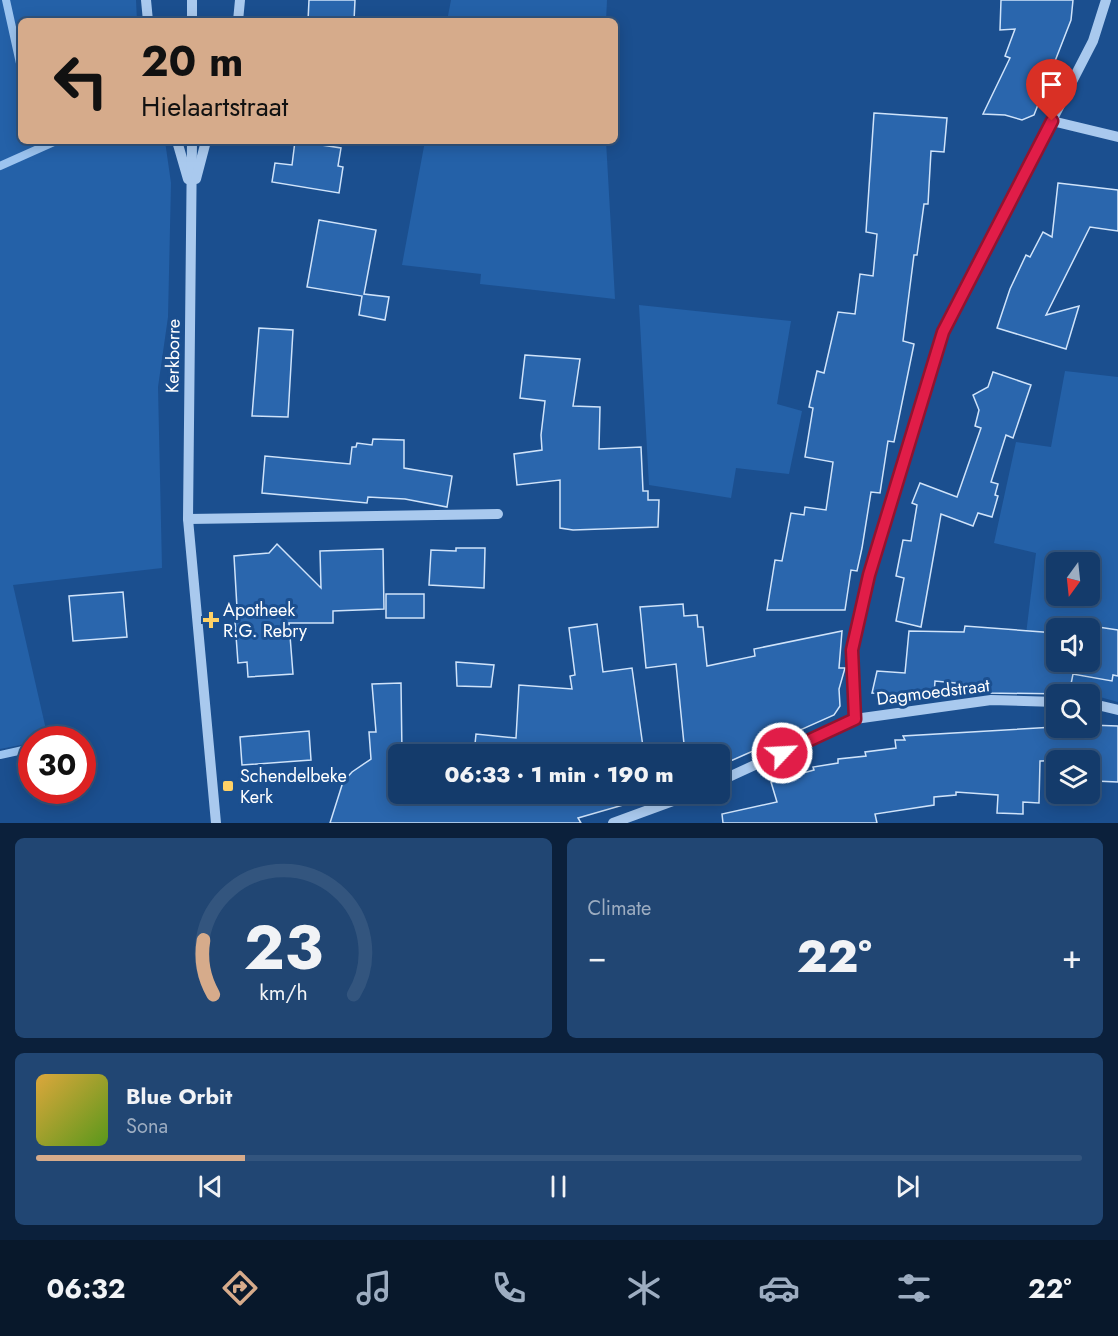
<!DOCTYPE html>
<meta charset="utf-8">
<style>
:root{--surface:#143b6b;--page:#214673;--text:#f1f3f6;--muted:#9dadc1;--line:#33557e;--accent:#d6ab8b}
body{margin:0;font-family:Jost,sans-serif;background:var(--page);color:var(--text);height:100vh;display:flex;flex-direction:column;font-size:22px;white-space:nowrap}
*{box-sizing:border-box;margin:0}
p{font-size:20px;color:var(--muted)}
.icon{flex:none;width:33px;height:33px;fill:none;stroke:currentColor;stroke-width:2;stroke-linecap:round;stroke-linejoin:round}
.map{position:relative;height:823px;overflow:hidden}
.drawer{display:flex;flex-direction:column;gap:15px;padding:15px;background:#0b203b;flex:1}
.drawer>*{flex:none}
.hud{position:absolute;left:18px;top:18px;width:600px;height:126px;border-radius:9px;box-shadow:0 3px 15px #0003,0 0 0 2px var(--line);background:#d6ab8b;color:#111;overflow:hidden}
.needle{width:39px;rotate:195deg}
.fabs{position:absolute;left:1046px;top:552px;display:grid;gap:12px}
.fabs a{display:grid;place-items:center;width:54px;height:54px;border-radius:9px;background:var(--surface);box-shadow:0 3px 15px #0003,0 0 0 2px var(--line);font-size:30px}
.speed{position:absolute;left:18px;top:726px;display:flex;gap:12px;font-size:30px;font-weight:700;text-align:center}
.speed>*{display:grid;place-content:center;width:78px;height:78px;border-radius:50%;background:var(--surface);box-shadow:0 3px 15px #0003,0 0 0 2px var(--line);line-height:1}
.speed .limit{border:9px solid #d22;background:#fff;color:#111}
.pin{position:absolute;display:grid;place-items:center;width:51px;height:51px;color:#fff;margin:-62px -26px;border-radius:50% 50% 50% 0;rotate:-45deg;box-shadow:0 0 6px #0007}
.pin .icon{rotate:45deg}
.me{position:absolute;width:66px;margin:-33px;rotate:65deg;stroke-linejoin:round;filter:drop-shadow(0 0 4px #0008)}
.turn{display:flex;align-items:center;gap:21px;height:126px;padding:0 24px;font-size:27px}
.turn .icon{width:78px;height:78px;stroke-width:2.5}
.turn b{display:block;font-size:42px;line-height:51px}
.big{font-size:45px;font-weight:800;line-height:1.1}
.drawer .tile{flex:1;display:flex;flex-direction:column;justify-content:center;gap:9px;min-width:0;padding:0 21px;border-radius:9px;background:var(--page)}
.drawer .dial{align-items:center;gap:0}
.dial svg{height:156px;overflow:visible;fill:none;stroke:var(--line);stroke-width:7;stroke-linecap:round;text-anchor:middle}
.dial text{fill:var(--text);stroke:none}
.song{display:flex;align-items:center;gap:18px}
.cover{width:72px;height:72px;border-radius:9px;background:linear-gradient(135deg,hsl(40 70% 55%),hsl(90 70% 35%))}
.played{height:6px;border-radius:3px;background:linear-gradient(90deg,var(--accent) 20%,var(--line) 20%)}
.keys{display:flex;justify-content:space-around;direction:ltr}
.heat{display:flex;justify-content:space-between;align-items:center;font-size:33px;direction:ltr}
.drawer .tiles{flex:1;display:grid;gap:15px;grid-template-columns:1fr 1fr}
.tile:last-child{grid-column:span 2}
.trip{position:absolute;left:388px;top:744px;width:342px;height:60px;border-radius:9px;background:var(--surface);box-shadow:0 3px 15px #0003,0 0 0 2px var(--line);font-weight:800;line-height:60px;text-align:center}
.tab-bar{display:flex;height:96px;justify-content:space-around;align-items:center;background:#08182b;color:var(--muted)}
.tab-bar .icon{width:42px;height:42px}
.tab-bar .current{color:var(--accent)}
.tab-bar b{font-size:27px;color:var(--text)}
.map>svg:first-child{display:block}
.green{fill:#2461a8;fill-rule:evenodd}
.lines{fill:none;stroke-linecap:round;stroke-linejoin:round}
.stream{stroke:#9cc4f0;stroke-width:8}
.building{fill:#2a66ad;stroke:#cfe3fa;stroke-width:1.5}
.minor{stroke:#a9c9ee;stroke-width:10}
.route-casing{stroke:#92132f;stroke-width:15}
.route{stroke:#e11d48;stroke-width:10}
.poi-dot{fill:#ffd166;stroke:#1b4f8f;stroke-width:2}
.labels{text-anchor:middle;dominant-baseline:central;stroke-width:6;stroke-linejoin:round;paint-order:stroke}
.street-label{font-size:18px;fill:#fff;stroke:#1b4f8f}
.poi-label{font-size:18px;fill:#fff;stroke:#1b4f8f;text-anchor:start}
</style>
<div class="map">
<svg width="1118" height="823" viewBox="0 0 1118 823">
<rect width="100%" height="100%" fill="#1b4f8f"/>
<g class="green">
<path d="M0 0H136L137 21H21V141H165L171 183 168 317 158 387 162 568 13 585 47 734 32 740 31 743 0 749Z"/>
<path d="M451 0H607L606 21H447Z"/>
<path d="M425 141H606L615 299 480 284 481 274 402 265Z"/>
<path d="M639 305 791 321 777 404 802 411 789 474 736 468 731 498 649 485Z"/>
<path d="M1065 371 1118 377V702L1089 694 1019 691 1036 553 994 543 1016 442 1051 447ZM1056 562H1089V596H1056ZM1056 628H1089V662H1056Z"/>
</g>
<g class="lines">
<g class="stream">
<path d="M6 0 21 68"/>
<path d="M0 166 56 141"/>
<path d="M0 755 32 748"/>
</g>
</g>
<g class="building">
<path d="M309 0H355L354 21H308Z"/>
<path d="M1001 0H1073L1071 20 1034 115 1022 120 1005 115 983 114 1010 58 1005 56 1015 29 1000 30Z"/>
<path d="M874 113 947 118 944 152 931 151 928 204H924L917 255H914L903 341 914 344 894 442 888 441 880 493 871 492 862 548 857 571 851 570 845 610H767L775 560 782 561 791 513 804 515 805 507 826 510 833 462 805 457 813 408 809 407 817 371 824 373 838 312 855 314 860 274 873 276 877 234 866 232Z"/>
<path d="M295 141 341 148 338 166 343 167 339 193 272 182 275 163 292 165Z"/>
<path d="M1058 183 1118 190V231L1090 227 1046 315 1079 306 1066 349 997 328 1010 289 1026 255 1030 257 1043 232 1052 237Z"/>
<path d="M319 220 376 230 364 294 389 297 385 320 359 315 362 296 307 287Z"/>
<path d="M259 328 293 330 288 417 252 416Z"/>
<path d="M525 355 580 359 573 406 600 407 599 449 641 447 643 491H648V500H659L658 527 573 530 560 528V480L517 485 514 454 542 450 541 435 545 401 520 398Z"/>
<path d="M993 372 1031 385 1013 438 1006 435 991 482 998 484 995 495 998 496 992 517 978 513 973 526 941 514 921 627 896 621 904 578 896 576 903 540 911 541 917 505 912 503 920 483 957 497 981 428 975 426 979 410 973 395 988 387Z"/>
<path d="M373 439 404 440V468L452 476 447 507 405 499 368 497 367 503 262 493 265 456 350 464 352 447H356L357 443 372 445Z"/>
<path d="M277 544 321 588 320 551 383 549 384 609 333 611V623H289L293 674 248 677 247 662 238 663 234 608H237L234 556 269 553Z"/>
<path d="M456 548H485L484 588 429 585 431 550 456 551Z"/>
<path d="M123 592 127 637 73 641 69 596Z"/>
<rect x="386" y="594" width="38" height="24"/>
<path d="M683 604 684 616 697 615 698 627H703L707 666 755 656 754 649 842 631 839 668H845L839 689 840 706 834 715 726 763 724 754H685L676 664 646 668 640 607Z"/>
<path d="M597 624 603 672 632 668 644 754H474L476 734 516 738 519 685 572 689 570 676 575 675 569 628Z"/>
<path d="M1085 625 1118 630V676L1113 675 1112 681 1073 674 1069 694 986 693 987 686 935 681 934 696 872 693 877 671 905 673 909 631 964 632 965 626 1056 633V662H1089V628H1085Z"/>
<path d="M456 662 494 665 491 687 457 686Z"/>
<path d="M401 683 402 754H399V794H643L644 799 578 818 581 823H330L343 782 352 772 371 759 369 732H376L372 684Z"/>
<path d="M1089 725 1118 726V782L1095 781V767L1089 766V760L1040 761 1039 803 1023 802V814L997 813 998 795 956 792V795L934 797V805L875 814 877 823H723L722 814 777 802 771 782 814 770 813 767 838 763V759L866 756 865 752 896 748 895 740H905L903 736Z"/>
<path d="M309 731 311 760 242 765 240 737Z"/>
</g>
<g class="lines">
<g class="minor">
<path d="M146 0 148 21"/>
<path d="M192 21V0"/>
<path d="M238 21 240 0"/>
<path d="M1052 121 1118 137"/>
<path d="M177 141 188 179"/>
<path d="M192 141 188 519 216 823"/>
<path d="M196 179 206 141"/>
<path d="M188 519 498 514"/>
<path d="M1089 703 1118 710"/>
<path d="M855 719 852 650 869 575 943 332 1093 41 1106 0"/>
<path d="M720 781 855 719 991 700 1056 702"/>
<path d="M613 823 692 794"/>
</g>
</g>
<g class="lines">
<g class="route-casing">
<path id="route" d="M782 753 855 719 852 650 869 575 943 332 1052 121"/>
</g>
<use href="#route" class="route"/>
</g>
<g class="poi-dot">
<path d="M208 611h6v6h6v6h-6v6h-6v-6h-6v-6h6z"/>
<rect x="222" y="780" width="12" height="12" rx="3"/>
</g>
<g class="labels">
<g class="street-label">
<text transform="translate(173 356) rotate(-89)">Kerkborre</text>
<text transform="translate(933 692) rotate(-7)">Dagmoedstraat</text>
</g>
<g class="poi-label">
<text x="223" y="610">Apotheek<tspan x="223" dy="21">R.G. Rebry</tspan></text>
<text x="240" y="776">Schendelbeke<tspan x="240" dy="21">Kerk</tspan></text>
</g>
</g>
</svg>
<div class="fabs">
<a><svg class="needle" viewBox="-14 -14 28 28"><path d="M0-13l5 13h-10z" fill="#e53935"/><path d="M0 13l5-13h-10z" fill="#9dadc1"/></svg></a>
<a><svg class="icon" aria-label="sound" viewBox="0 0 24 24"><path d="M4 9h4l5-4v14l-5-4H4zM17 9q2 3 0 6"/></svg></a>
<a><svg class="icon" aria-label="search" viewBox="0 0 24 24"><circle cx="10" cy="10" r="6"/><path d="M15 15l6 6"/></svg></a>
<a><svg class="icon" aria-label="layers" viewBox="0 0 24 24"><path d="M12 4l9 5-9 5-9-5zM3 14l9 5 9-5"/></svg></a>
</div>
<div class="speed"><div class="limit">30</div></div>
<div class="pin" style="left:1052px;top:121px;background:#d93025"><svg class="icon" aria-label="arrive" viewBox="0 0 24 24"><path d="M6 21V4h12l-3 4 3 4H6"/></svg></div>
<svg class="me" style="left:782px;top:753px" viewBox="-20 -20 40 40"><circle r="17" fill="#e11d48" stroke="#fff" stroke-width="3"/><path d="M0-11L8 9 0 5-8 9z" fill="#fff"/></svg>
<div class="trip">06:33 · 1 min · 190 m</div>
<div class="hud">
<div class="turn"><svg class="icon" aria-label="left" viewBox="0 0 24 24"><path d="M17 20v-9H6M10 6l-5 5 5 5"/></svg><div><b>20 m</b>Hielaartstraat</div></div>
</div>
</div>
<section class="drawer">
<div class="tiles">
<div class="tile dial"><svg viewBox="0 0 100 80">
<path d="M14 69A42 42 0 1 1 86 69"/>
<path d="M14 69A42 42 0 0 1 9 41" stroke="#d6ab8b"/>
<text x="50" y="56" font-size="32" font-weight="700">23</text>
<text x="50" y="72" font-size="11">km/h</text>
</svg></div>
<div class="tile"><p>Climate</p>
<div class="heat"><a>−</a><b class="big">22°</b><a>+</a></div>
</div>
<div class="tile">
<div class="song"><i class="cover"></i><div><b>Blue Orbit</b><p>Sona</p></div></div>
<div class="played"></div>
<div class="keys"><svg class="icon" aria-label="previous" viewBox="0 0 24 24"><path d="M18 5L8 12l10 7zM5 5v14"/></svg><svg class="icon" aria-label="pause" viewBox="0 0 24 24"><path d="M8 5v14M16 5v14"/></svg><svg class="icon" aria-label="next" viewBox="0 0 24 24"><path d="M6 5l10 7-10 7zM19 5v14"/></svg></div>
</div>
</div>
</section>
<nav class="tab-bar">
<b>06:32</b>
<svg class="icon current" aria-label="directions" viewBox="0 0 24 24"><path d="M12 3l9 9-9 9-9-9zM9 14v-3h6M13 9l2 2-2 2"/></svg>
<svg class="icon" aria-label="music" viewBox="0 0 24 24"><path d="M9 18V5l10-2v13"/><circle cx="6" cy="18" r="3"/><circle cx="16" cy="16" r="3"/></svg>
<svg class="icon" aria-label="phone" viewBox="0 0 24 24"><path d="M5 4h4l2 5-3 2q2 4 5 5l2-3 5 2v4C11 20 4 13 5 4z"/></svg>
<svg class="icon" aria-label="climate" viewBox="0 0 24 24"><path d="M12 3v18M4 7l16 10M4 17L20 7"/></svg>
<svg class="icon" aria-label="car" viewBox="0 0 24 24"><path d="M5 17H2v-5l4-1 3-4h7l3 4 3 1v5h-3M9 17h6M6 11h13"/><circle cx="7" cy="17" r="2"/><circle cx="17" cy="17" r="2"/></svg>
<svg class="icon" aria-label="filters" viewBox="0 0 24 24"><path d="M4 7h16M4 17h16"/><circle cx="9" cy="7" r="2"/><circle cx="15" cy="17" r="2"/></svg>
<b>22°</b>
</nav>
